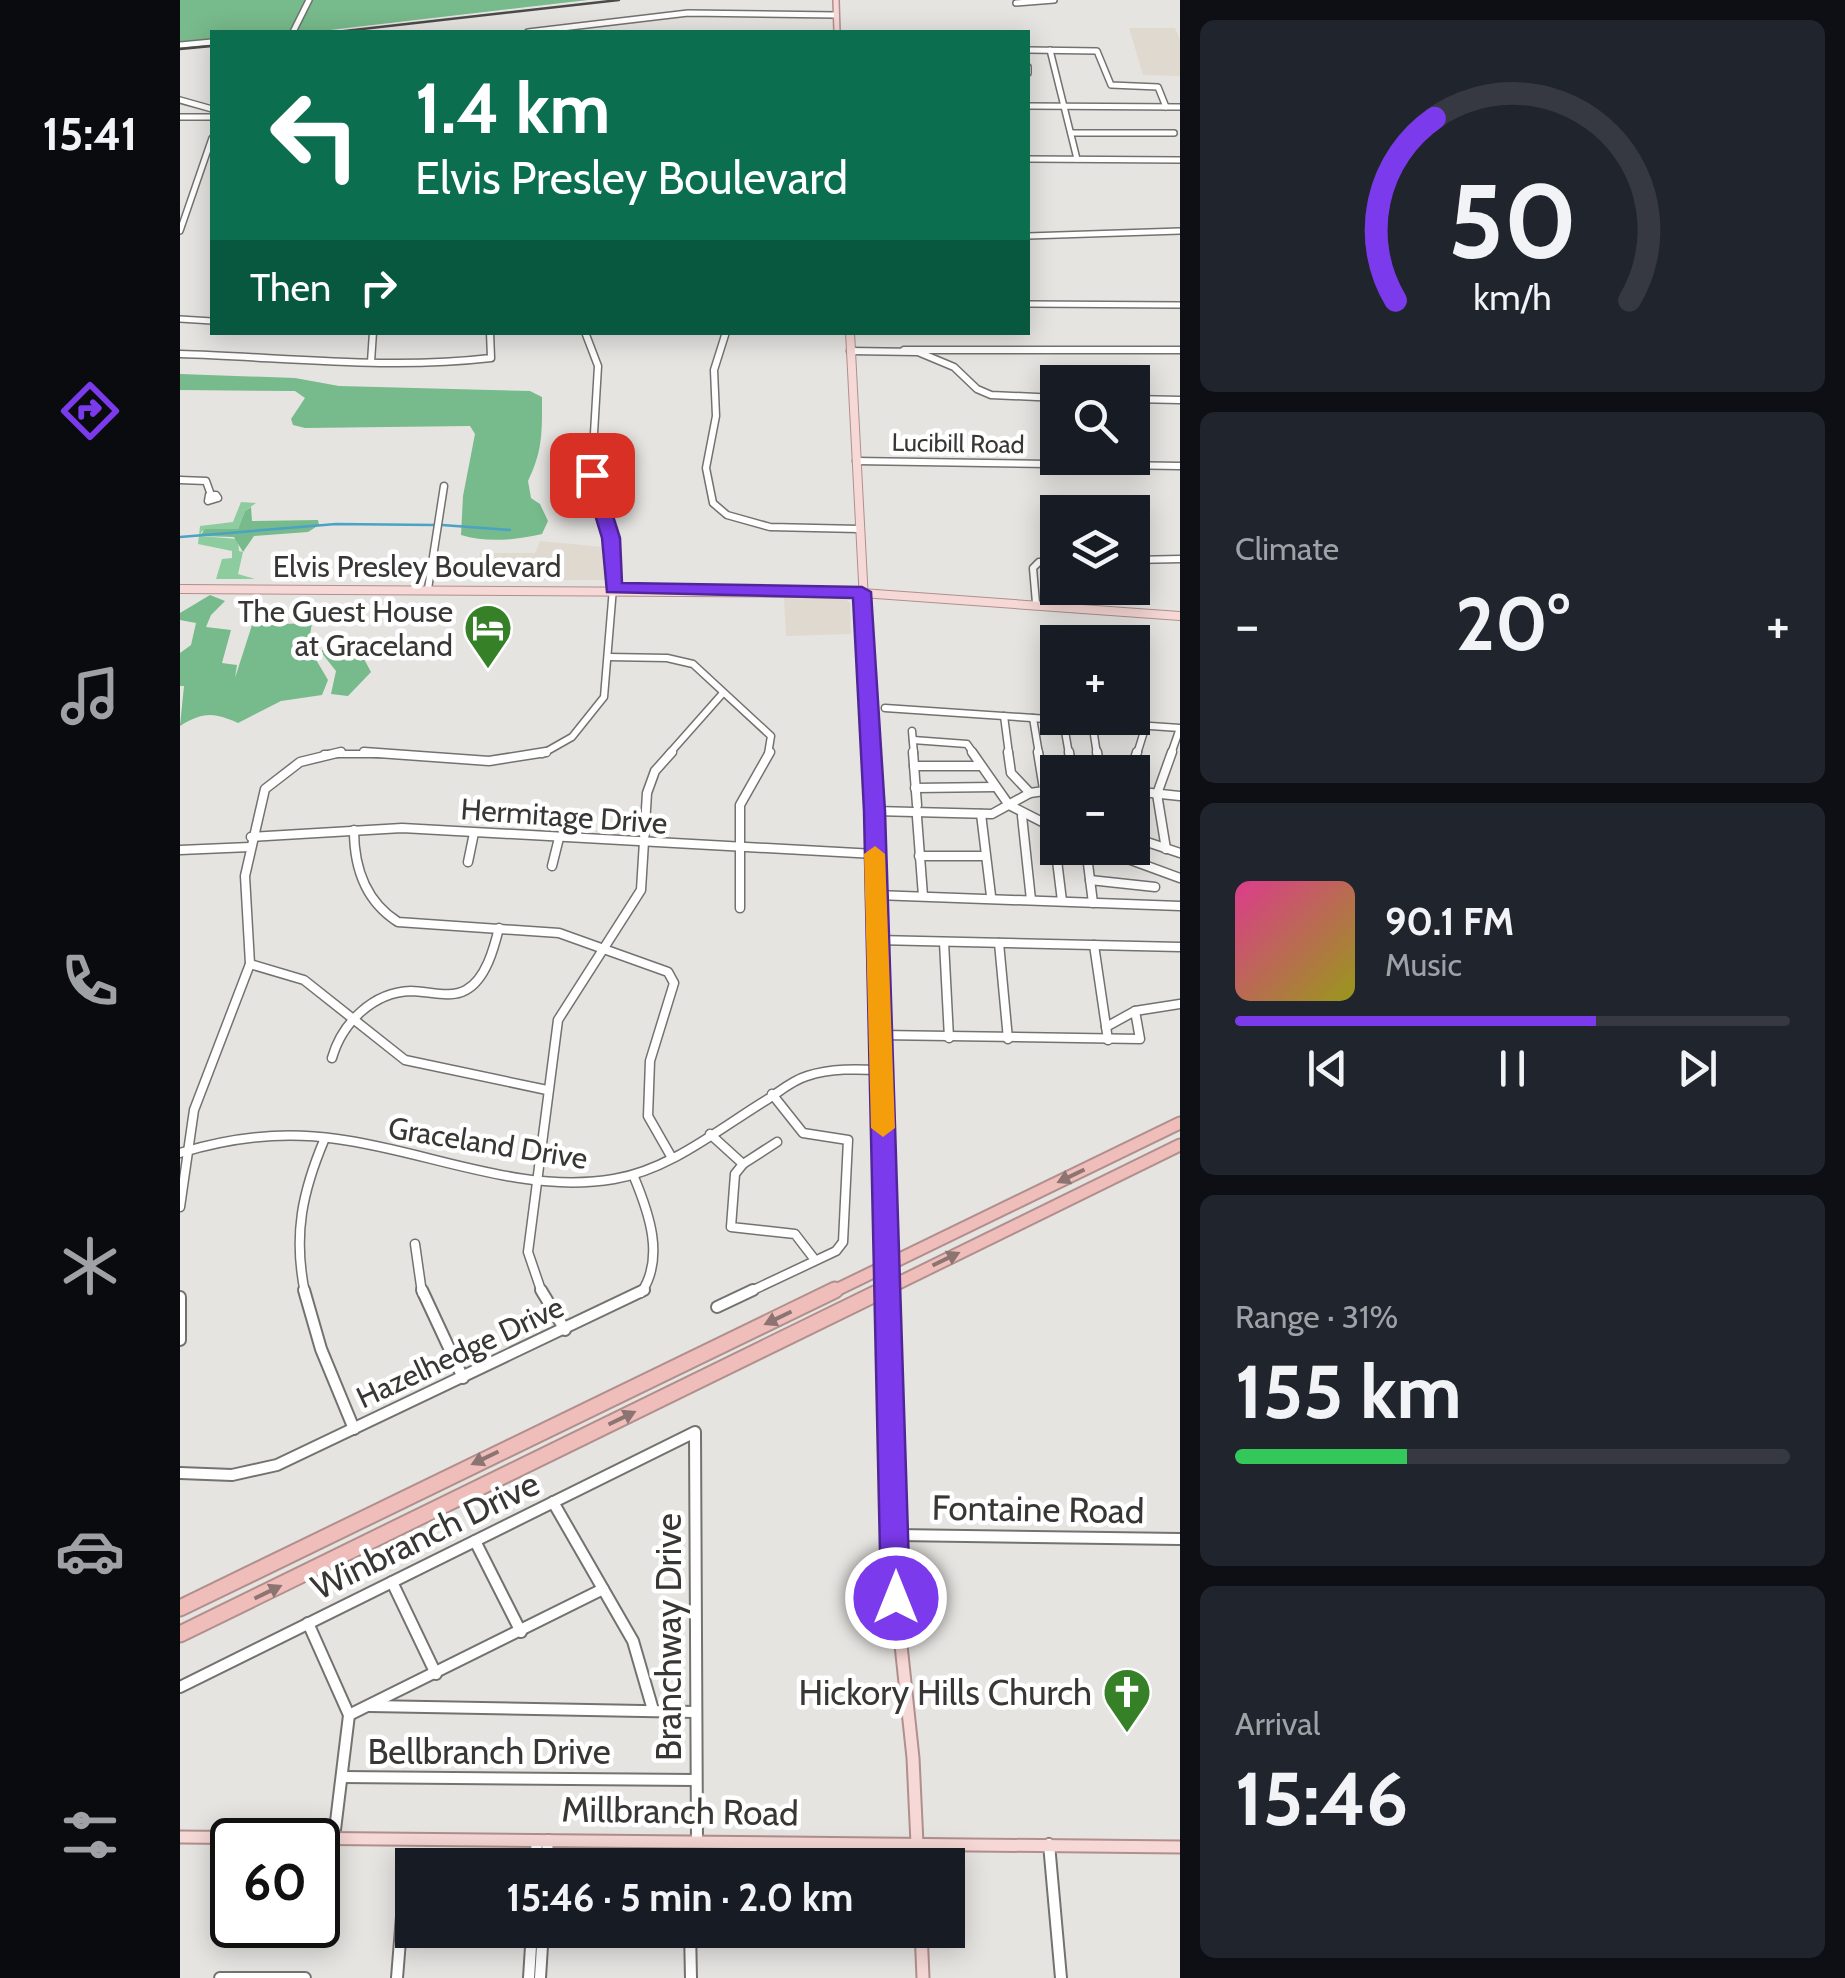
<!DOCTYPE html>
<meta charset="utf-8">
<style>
:root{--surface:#171b24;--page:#20242c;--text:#f1f3f6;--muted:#9ea1a6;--line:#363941;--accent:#7c3aed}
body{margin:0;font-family:Cabin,sans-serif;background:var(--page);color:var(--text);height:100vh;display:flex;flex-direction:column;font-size:38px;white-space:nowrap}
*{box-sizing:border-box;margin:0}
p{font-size:32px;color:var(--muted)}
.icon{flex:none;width:55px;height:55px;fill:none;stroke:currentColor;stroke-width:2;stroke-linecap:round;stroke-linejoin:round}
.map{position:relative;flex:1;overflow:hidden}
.drawer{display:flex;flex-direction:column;gap:20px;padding:20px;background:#0d0f14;width:665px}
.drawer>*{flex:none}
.banner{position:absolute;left:30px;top:30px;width:820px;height:305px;border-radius:0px;box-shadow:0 5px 25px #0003;background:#0b6e4f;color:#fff;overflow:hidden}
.fabs{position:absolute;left:860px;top:365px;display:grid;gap:20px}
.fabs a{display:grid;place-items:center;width:110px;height:110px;border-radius:0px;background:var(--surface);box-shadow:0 5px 25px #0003;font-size:50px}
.speed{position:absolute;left:30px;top:1818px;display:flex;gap:20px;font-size:50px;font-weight:700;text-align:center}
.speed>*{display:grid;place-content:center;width:130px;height:130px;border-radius:50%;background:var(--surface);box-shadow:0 5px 25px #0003;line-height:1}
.speed .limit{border:5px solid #111;border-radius:15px;background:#fff;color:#111}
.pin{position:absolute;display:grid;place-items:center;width:85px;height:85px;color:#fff;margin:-42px;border-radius:20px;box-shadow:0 5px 15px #0006}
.me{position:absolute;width:110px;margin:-55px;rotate:0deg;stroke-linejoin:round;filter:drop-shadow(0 0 8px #0008)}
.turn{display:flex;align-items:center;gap:35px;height:210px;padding:0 40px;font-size:45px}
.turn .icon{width:130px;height:130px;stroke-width:2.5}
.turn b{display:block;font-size:70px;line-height:85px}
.then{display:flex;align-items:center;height:95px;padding:0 40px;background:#0003;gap:20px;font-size:38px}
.big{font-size:75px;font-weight:800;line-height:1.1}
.drawer .tile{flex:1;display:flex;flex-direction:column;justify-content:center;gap:15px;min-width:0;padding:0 35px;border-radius:15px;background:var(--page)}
.drawer .dial{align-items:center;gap:0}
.dial svg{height:260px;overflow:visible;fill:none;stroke:var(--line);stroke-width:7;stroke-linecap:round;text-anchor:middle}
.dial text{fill:var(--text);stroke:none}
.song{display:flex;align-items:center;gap:30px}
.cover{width:120px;height:120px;border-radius:15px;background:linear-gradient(135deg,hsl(330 70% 55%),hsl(60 70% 35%))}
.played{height:10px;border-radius:5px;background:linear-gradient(90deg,var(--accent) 65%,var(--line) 65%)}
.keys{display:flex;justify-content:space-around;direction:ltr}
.heat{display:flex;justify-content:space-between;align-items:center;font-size:55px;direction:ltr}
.charge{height:15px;border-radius:8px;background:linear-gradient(90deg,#34c759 31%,var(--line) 0)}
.trip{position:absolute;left:215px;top:1848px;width:570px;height:100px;border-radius:0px;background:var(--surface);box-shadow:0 5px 25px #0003;font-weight:800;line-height:100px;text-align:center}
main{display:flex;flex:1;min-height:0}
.tabs{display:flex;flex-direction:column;width:180px;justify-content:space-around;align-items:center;background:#090b0e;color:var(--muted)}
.tabs .icon{width:70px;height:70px}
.tabs .current{color:var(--accent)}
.tabs b{font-size:45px;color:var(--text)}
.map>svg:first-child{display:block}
.built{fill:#dfd9cf}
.green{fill:#8ccc9e}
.forest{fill:#77ba8b}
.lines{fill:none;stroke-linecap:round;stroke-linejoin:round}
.stream{stroke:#4aa2c4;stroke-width:2.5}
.minor-far3-casing{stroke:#73726f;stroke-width:8}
.minor-far2-casing{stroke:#73726f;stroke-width:9}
.minor-far1-casing{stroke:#73726f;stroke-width:11}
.minor-casing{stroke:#73726f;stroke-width:14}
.major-far3-casing{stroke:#b08f8c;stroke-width:8}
.major-far2-casing{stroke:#b08f8c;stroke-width:10}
.major-far1-casing{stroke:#b08f8c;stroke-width:12}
.major-casing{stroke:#b08f8c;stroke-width:15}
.highway-far1-casing{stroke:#b08f8c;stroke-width:15}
.highway-casing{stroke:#b08f8c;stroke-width:19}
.minor-far3{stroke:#fff;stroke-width:5}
.minor-far2{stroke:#fff;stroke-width:6}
.minor-far1{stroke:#fff;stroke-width:8}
.minor{stroke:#fff;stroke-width:10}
.major-far3{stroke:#f6d8d6;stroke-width:5}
.major-far2{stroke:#f6d8d6;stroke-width:8}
.major-far1{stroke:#f6d8d6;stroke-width:9}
.major{stroke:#f6d8d6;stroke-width:11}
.highway-far1{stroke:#f0beba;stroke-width:11}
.highway{stroke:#f0beba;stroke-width:15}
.rail{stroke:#4b4a49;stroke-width:2.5}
.major-bridge-far1-casing{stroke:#b08f8c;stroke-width:12;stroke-linecap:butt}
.major-bridge-casing{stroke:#b08f8c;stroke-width:15;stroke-linecap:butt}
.major-bridge-far1{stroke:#f6d8d6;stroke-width:9}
.major-bridge{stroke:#f6d8d6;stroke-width:11}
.oneway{fill:#8b7471}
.route{fill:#7c3aed;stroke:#51269a;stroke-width:2.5}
.slow{fill:#f59e0b}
.labels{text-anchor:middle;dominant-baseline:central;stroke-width:9;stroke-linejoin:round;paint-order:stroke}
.far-street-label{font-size:25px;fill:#383736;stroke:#fff}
.street-label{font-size:30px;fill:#383736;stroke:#fff}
.poi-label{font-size:30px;fill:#383736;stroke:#fff;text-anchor:end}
.near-street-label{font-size:35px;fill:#383736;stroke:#fff}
.near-poi-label{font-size:35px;fill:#383736;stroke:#fff;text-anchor:end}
</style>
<main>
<nav class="tabs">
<b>15:41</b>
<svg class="icon current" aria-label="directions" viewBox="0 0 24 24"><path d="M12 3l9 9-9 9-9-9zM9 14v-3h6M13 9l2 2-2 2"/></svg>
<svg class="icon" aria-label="music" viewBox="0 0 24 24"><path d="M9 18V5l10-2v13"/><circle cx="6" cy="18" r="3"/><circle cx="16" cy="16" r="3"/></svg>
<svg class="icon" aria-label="phone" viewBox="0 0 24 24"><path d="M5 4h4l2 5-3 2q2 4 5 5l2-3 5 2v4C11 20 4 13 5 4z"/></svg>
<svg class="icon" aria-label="climate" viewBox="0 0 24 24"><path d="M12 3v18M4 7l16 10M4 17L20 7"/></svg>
<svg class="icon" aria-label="car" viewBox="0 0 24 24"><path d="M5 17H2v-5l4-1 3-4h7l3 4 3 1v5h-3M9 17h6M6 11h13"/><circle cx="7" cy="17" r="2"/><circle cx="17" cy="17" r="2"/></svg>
<svg class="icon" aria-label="filters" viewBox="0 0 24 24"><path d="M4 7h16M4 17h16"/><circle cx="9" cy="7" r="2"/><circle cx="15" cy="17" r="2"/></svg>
</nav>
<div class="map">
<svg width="1000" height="1978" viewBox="0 0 1000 1978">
<rect width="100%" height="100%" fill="#e6e4e1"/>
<g class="built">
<path d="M949 28H995L1000 40V76L963 75Z"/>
<path d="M360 541 423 547 426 580H296L300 553H355Z"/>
<path d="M604 597 664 598 670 603 671 634 606 636Z"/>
</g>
<path class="green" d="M61 502 76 503 65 511 58 529 22 531 20 536 58 539 59 551 63 552 58 574 75 579H36L42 559 52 558V551L18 544 20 526 53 522Z"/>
<g class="forest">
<path d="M0 0H408L133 32H32V44L0 46Z"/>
<path d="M0 374 115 378 159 386 350 391 362 397C362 432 363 450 348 481L351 498 360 504 368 521 362 534C336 540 307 543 281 535L283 496 295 434 290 426 125 428 113 425 111 419 125 398 115 391 0 390Z"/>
<path d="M71 507 72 521 138 520 139 525 128 532 74 536 63 552 54 537 20 536 25 529H58L65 511Z"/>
<path d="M30 595 45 601 31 615 26 627 51 630 42 663 57 665 55 678 72 625 132 623 128 646 148 680 142 695 101 701 58 723C33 712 23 712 0 726L4 686H0V653L11 645 16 623 0 620V613Z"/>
<path d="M146 645 177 646 191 672 168 696 151 694 156 671 141 652Z"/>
</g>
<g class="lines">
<g class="stream">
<path d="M262 525 330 530"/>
<path d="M0 537 156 524 254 525"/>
</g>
<g class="minor-far3-casing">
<g id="minor-far3">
<path d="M836 3 874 0"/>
<path d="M113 32 129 0"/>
<path d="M348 32 508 13 656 15"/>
<path d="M0 45 32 42"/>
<path d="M848 50 917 51 931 85 978 87 986 107"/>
<path d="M870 50 897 159"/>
<path d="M848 67V73"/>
<path d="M0 100 32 109"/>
<path d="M848 106 1000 107"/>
<path d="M0 117H32"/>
<path d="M891 133H994"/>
<path d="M848 159 1000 160"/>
<path d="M0 231 32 138"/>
<path d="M848 236 1000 231"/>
<path d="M848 304 1000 305"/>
<path d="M0 319 32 321"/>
</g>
</g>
<g class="minor-far2-casing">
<g id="minor-far2">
<path d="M546 332 534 370 536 416 526 468 533 503 547 515 590 527 679 529"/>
<path d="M724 350H1000"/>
<path d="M670 351 738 352 774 367 797 389 811 395 878 398"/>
<path d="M0 354C104 357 207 370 311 358L310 332"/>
<path d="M191 362 193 332"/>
<path d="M952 399 1000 400"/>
<path d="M676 461 1000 466"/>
<path d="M0 480 26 481 31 495"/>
<path d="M29 495H36L38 498 28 501Z"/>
<path d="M952 560 1000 559"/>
<path d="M248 589 264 486"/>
<path d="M856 603 853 568 859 562 878 561"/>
<path d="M428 657 487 658 513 664 591 736 588 754"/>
<path d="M705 708 1000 728 991 754"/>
<path d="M824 716 829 754"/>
<path d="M853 718 859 754"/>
<path d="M883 720 889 754"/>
<path d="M912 722 917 754"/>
<path d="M732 731 734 754"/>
<path d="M733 740 787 744 794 754"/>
<path d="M144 754H218"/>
<path d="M362 754 392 737 424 697 433 588 431 538 411 484 418 366 405 332"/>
<path d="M489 754 543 693"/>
<path d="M957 754 966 725"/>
</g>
</g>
<g class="minor-far1-casing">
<g id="minor-far1">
<path d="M184 752 309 761 366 752"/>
<path d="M733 752 737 805"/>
<path d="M792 752 829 805 878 830"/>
<path d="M828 752 831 773 850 793"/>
<path d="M858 752 864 789"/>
<path d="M889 752 892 772"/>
<path d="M917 752 920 772"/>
<path d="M734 766H800"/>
<path d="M951 772 957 752"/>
<path d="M735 788 815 787"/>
<path d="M952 791 1000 796"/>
<path d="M695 811 812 814 850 793 878 789"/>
<path d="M801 814 811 896"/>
<path d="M842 816 851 900"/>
<path d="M737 817 743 896"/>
<path d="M873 828 882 901"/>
<path d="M174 830C174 868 185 901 218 922L379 933 488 972 494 983 470 1061 468 1116 492 1158"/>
<path d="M71 837 222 828 695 854"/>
<path d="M952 837 1000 853"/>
<path d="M906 848 913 903"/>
<path d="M918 848 1000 878"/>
<path d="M986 849 977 794 992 752"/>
<path d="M0 850 70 847"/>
<path d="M739 856H805"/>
<path d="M288 862 294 833"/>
<path d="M372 866 379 838"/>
<path d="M910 880 975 887"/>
<path d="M696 895 1000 906"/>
<path d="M560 908V805L590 752"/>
<path d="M697 940 1000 947"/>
<path d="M764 942 769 1038"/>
<path d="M819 943 828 1039"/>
<path d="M914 945 928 1040"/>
<path d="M70 964 124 980 225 1060 367 1090"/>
<path d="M926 1027 955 1011 1000 1004"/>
<path d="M700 1035 960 1039 955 1011"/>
<path d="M152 1058C162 1023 193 992 231 991 249 991 270 999 286 990 306 979 314 948 319 928"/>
<path d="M530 1134 563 1164 555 1174 551 1227 615 1234 635 1260"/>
<path d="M0 1153C52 1137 104 1131 157 1139 248 1151 341 1195 434 1179 490 1170 540 1128 588 1099 600 1091 613 1080 627 1076 651 1068 677 1069 702 1070"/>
<path d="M563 1164 597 1142"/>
<path d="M454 1177C469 1213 485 1258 461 1293"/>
<path d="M0 1207 14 1110 70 964 65 876 85 789 120 762 161 752"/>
<path d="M235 1244 242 1293"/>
<path d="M125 1293C113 1235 122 1192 145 1138"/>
<path d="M362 1293 348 1252 378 1020 461 890 467 793 475 771 492 752"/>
<path d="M567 1293 656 1251 663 1242 668 1140 623 1133 592 1094"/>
</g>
</g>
<g class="minor-casing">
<g id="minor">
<path d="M124 1290 141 1349 174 1429"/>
<path d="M242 1290 283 1378"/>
<path d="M361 1290 385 1330"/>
<path d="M0 1297V1340"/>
<path d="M537 1307 573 1290"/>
<path d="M0 1473 52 1475 97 1465 464 1290"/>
<path d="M373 1502 453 1641 473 1710"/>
<path d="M716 1535 1000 1539"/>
<path d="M295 1541 341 1632"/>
<path d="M212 1582 256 1674"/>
<path d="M128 1623 169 1715 154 1838"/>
<path d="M0 1687 515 1432 517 1841"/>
<path d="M190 1706 516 1712"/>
<path d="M169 1715 423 1589"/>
<path d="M162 1777 516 1780"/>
<path d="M869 1844 881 1978"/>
<path d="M355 1865 357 1840"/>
<path d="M366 1865 368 1840"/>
<path d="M510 1930 511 1978"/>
<path d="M40 1978H125"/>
<path d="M217 1978 222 1916 232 1905"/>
<path d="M349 1978 352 1930"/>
<path d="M360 1978 363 1930"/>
</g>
</g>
<g class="major-far3-casing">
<path id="major-far3" d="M656 0 657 32"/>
</g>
<g class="major-far2-casing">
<g id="major-far2">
<path d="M670 332 692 754"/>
<path d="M0 589 682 593 1000 616"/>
</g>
</g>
<g class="major-far1-casing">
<path id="major-far1" d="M692 752 707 1240"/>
</g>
<g class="major-casing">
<g id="major">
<path d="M709 1316 716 1598 733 1758 738 1865"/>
<path d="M0 1837 1000 1847"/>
<path d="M741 1930 743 1978"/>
</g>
</g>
<g class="highway-far1-casing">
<g id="highway-far1">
<path d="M650 1293 1000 1123"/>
<path d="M698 1293 1000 1145"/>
</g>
</g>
<g class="highway-casing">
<g id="highway">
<path d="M0 1608 655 1290"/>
<path d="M0 1634 703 1290"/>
</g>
</g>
<use href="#minor-far3" class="minor-far3"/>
<use href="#minor-far2" class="minor-far2"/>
<use href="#minor-far1" class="minor-far1"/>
<use href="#minor" class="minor"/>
<use href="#major-far3" class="major-far3"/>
<use href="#major-far2" class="major-far2"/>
<use href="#major-far1" class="major-far1"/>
<use href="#major" class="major"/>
<use href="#highway-far1" class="highway-far1"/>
<use href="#highway" class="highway"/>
<g class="rail">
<path d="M156 32 439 0"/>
<path d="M0 49 32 46"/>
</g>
<g class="major-bridge-far1-casing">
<path id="major-bridge-far1" d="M707 1240 708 1293"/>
</g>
<g class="major-bridge-casing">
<path id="major-bridge" d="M708 1290 709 1316"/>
</g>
<use href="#major-bridge-far1" class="major-bridge-far1"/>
<use href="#major-bridge" class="major-bridge"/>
</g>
<defs><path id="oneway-solid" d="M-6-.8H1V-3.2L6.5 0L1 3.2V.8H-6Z" transform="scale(2.5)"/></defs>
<g class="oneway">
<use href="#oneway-solid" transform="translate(891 1176) rotate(154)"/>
<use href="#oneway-solid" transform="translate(766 1259) rotate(-26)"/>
<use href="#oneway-solid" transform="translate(598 1318) rotate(154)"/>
<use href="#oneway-solid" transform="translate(442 1418) rotate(-26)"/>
<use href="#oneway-solid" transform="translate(305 1458) rotate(154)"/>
<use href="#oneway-solid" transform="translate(88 1592) rotate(-26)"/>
</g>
<path class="route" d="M412 470 420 475 440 538 442 583 682 587 691 592 705 811 730 1598 726 1608 716 1612 705 1608 701 1598 684 811 673 598 427 592 422 538 403 475Z"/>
<path class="slow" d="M695 846 705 854 715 1128 703 1137 691 1128 684 854Z"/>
<defs>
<g id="hotel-pin" transform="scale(2.5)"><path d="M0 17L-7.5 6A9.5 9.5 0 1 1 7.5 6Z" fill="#368027" stroke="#fff"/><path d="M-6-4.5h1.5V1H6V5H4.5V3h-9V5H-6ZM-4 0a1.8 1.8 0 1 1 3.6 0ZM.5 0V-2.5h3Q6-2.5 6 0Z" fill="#fff"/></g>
<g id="church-pin" transform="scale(2.5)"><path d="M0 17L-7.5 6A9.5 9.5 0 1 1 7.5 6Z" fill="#368027" stroke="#fff"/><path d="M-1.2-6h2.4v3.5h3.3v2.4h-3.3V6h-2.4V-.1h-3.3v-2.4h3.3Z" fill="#fff"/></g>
</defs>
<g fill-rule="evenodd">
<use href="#hotel-pin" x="308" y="628"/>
<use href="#church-pin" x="947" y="1692"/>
</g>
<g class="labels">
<g class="far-street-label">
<text transform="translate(778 443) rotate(1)">Lucibill Road</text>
</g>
<g class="street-label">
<text x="237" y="566">Elvis Presley Boulevard</text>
<text transform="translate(384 816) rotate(4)">Hermitage Drive</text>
<text transform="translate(308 1143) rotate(9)">Graceland Drive</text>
<text transform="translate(280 1352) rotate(-25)">Hazelhedge Drive</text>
</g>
<g class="poi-label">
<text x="273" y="611">The Guest House<tspan x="273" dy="34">at Graceland</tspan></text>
</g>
<g class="near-street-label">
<text transform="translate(858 1509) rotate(1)">Fontaine Road</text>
<text transform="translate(245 1535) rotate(-26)">Winbranch Drive</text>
<text transform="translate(488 1637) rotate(-90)">Branchway Drive</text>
<text x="309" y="1751">Bellbranch Drive</text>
<text transform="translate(500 1811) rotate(1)">Millbranch Road</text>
</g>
<g class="near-poi-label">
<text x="912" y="1692">Hickory Hills Church</text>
</g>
</g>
</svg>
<div class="fabs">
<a><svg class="icon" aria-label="search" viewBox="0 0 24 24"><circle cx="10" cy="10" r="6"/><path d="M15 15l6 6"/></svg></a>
<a><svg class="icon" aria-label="layers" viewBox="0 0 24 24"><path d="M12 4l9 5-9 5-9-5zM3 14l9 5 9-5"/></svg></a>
<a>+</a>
<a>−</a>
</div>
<div class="speed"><div class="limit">60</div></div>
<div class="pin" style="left:412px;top:475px;background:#d93025"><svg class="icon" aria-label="arrive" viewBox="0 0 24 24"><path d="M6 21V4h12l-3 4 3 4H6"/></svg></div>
<svg class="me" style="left:716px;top:1598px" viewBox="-20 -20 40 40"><circle r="17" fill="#7c3aed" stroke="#fff" stroke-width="3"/><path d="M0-11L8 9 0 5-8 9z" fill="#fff"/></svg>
<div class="trip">15:46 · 5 min · 2.0 km</div>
<div class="banner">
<div class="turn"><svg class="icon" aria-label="left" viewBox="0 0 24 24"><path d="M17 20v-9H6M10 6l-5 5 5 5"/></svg><div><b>1.4 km</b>Elvis Presley Boulevard</div></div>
<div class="then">Then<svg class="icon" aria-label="right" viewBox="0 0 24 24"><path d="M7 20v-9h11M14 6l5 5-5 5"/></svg></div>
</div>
</div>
<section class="drawer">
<div class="tile dial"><svg viewBox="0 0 100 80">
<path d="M14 69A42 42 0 1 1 86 69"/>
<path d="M14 69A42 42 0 0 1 26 13" stroke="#7c3aed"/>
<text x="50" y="56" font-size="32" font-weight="700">50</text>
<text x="50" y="72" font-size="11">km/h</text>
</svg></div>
<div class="tile"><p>Climate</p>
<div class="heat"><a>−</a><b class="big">20°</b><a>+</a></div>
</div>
<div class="tile">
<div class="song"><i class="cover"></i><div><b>90.1 FM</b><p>Music</p></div></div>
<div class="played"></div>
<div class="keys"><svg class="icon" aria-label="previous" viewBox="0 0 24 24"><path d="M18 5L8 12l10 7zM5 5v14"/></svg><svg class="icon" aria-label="pause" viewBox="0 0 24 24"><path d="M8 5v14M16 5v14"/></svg><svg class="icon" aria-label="next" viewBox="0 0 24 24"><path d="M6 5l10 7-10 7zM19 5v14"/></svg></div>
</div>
<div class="tile"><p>Range · 31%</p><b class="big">155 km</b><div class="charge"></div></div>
<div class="tile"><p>Arrival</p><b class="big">15:46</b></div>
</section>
</main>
